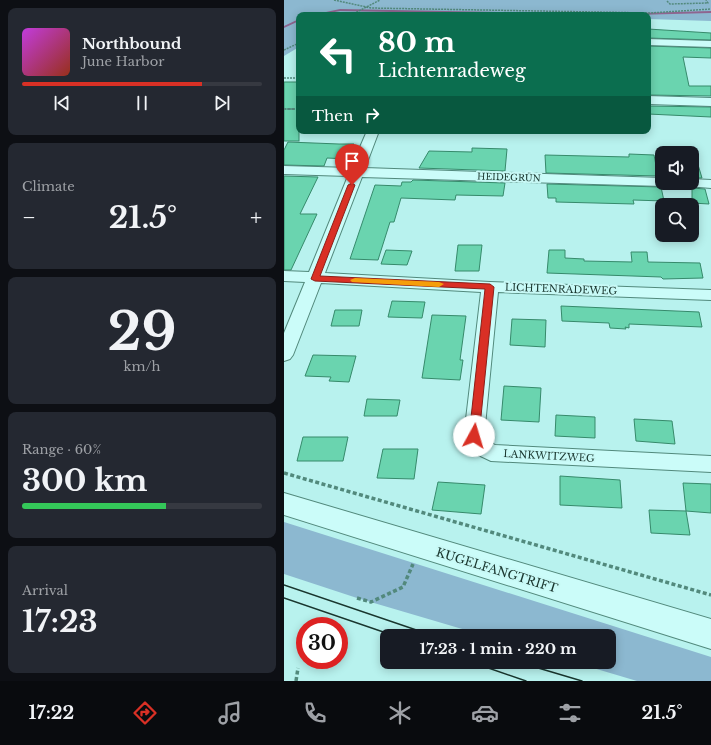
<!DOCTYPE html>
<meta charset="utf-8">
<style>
:root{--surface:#171b24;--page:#242831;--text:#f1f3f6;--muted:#9ea1a6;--line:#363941;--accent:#d93025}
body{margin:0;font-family:"Libre Baskerville",serif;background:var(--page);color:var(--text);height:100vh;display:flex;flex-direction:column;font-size:15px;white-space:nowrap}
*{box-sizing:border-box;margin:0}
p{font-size:13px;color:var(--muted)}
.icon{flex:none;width:22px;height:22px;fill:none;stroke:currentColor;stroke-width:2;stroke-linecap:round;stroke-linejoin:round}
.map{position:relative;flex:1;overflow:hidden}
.details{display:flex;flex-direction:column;gap:8px;padding:8px;background:#0d0f14;width:284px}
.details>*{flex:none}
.top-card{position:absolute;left:12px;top:12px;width:355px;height:122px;border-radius:8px;box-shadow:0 2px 10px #0003;background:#0b6e4f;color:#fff;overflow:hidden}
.controls{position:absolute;left:371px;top:146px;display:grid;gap:8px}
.controls a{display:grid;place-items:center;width:44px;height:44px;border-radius:8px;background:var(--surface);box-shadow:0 2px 10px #0003;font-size:20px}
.speed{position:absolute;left:12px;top:617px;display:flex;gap:8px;font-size:20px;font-weight:700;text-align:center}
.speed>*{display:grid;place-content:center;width:52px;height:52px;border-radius:50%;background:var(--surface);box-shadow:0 2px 10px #0003;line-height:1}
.speed .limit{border:6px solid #d22;background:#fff;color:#111}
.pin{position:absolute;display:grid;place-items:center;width:34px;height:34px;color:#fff;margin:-41px -17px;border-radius:50% 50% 50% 0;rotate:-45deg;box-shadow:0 0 4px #0007}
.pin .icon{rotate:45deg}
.me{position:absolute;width:44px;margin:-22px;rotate:6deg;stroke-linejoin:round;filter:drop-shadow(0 0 3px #0008)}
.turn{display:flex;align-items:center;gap:14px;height:84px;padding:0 16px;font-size:18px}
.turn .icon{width:52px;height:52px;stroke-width:2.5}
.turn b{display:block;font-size:28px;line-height:34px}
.then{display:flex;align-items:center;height:38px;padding:0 16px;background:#0003;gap:8px;font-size:15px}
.big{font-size:30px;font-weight:800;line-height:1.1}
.details .widget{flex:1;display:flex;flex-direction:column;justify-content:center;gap:6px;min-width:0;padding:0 14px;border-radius:8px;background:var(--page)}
.details .dial{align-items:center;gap:0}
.dial b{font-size:52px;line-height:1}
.song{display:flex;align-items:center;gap:12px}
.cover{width:48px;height:48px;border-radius:6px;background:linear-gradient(135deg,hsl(290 70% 55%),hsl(10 70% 35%))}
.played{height:4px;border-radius:2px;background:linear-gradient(90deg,var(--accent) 75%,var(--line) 75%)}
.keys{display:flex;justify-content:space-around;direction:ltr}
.heat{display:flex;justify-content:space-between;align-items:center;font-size:22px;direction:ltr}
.charge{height:6px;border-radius:3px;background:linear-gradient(90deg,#34c759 60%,var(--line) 0)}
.trip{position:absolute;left:96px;top:629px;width:236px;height:40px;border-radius:8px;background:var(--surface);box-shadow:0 2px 10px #0003;font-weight:800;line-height:40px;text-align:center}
.dock{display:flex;height:64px;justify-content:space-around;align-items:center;background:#090b0e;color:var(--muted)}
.dock .icon{width:28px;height:28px}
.dock .current{color:var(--accent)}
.dock b{font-size:18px;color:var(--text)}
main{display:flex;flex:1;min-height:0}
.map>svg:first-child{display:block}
.green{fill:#8cb8d0}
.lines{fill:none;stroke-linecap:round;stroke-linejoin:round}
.stream{fill:#8e658f;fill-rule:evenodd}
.building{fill:#6ad4af;stroke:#368a6b}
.minor-casing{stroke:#52897c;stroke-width:2}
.tertiary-casing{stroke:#52897c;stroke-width:2}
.path-far2{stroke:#52897c;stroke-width:1.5;stroke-dasharray:2 1;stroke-linecap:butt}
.path-far1{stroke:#52897c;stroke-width:2;stroke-dasharray:2.5 1.5;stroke-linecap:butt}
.path{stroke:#52897c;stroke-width:3.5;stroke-dasharray:4 2.5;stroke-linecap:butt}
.minor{fill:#cbfcf9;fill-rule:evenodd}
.tertiary{fill:#cbfcf9;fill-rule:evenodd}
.tram{stroke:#19362e;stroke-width:1.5}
.route{fill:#d93025;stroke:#8d1f18}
.slow{fill:#f59e0b}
.labels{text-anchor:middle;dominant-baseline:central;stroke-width:4;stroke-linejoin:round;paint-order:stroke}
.far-street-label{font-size:9px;fill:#19362e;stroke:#c8f9f6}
.street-label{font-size:10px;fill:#19362e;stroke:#c8f9f6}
.near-street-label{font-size:12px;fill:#19362e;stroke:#c8f9f6}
</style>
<main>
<section class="details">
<div class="widget">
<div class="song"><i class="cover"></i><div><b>Northbound</b><p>June Harbor</p></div></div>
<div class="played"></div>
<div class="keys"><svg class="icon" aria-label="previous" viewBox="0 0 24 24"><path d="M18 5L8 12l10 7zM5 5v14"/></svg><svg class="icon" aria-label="pause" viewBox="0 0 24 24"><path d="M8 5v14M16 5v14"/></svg><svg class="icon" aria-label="next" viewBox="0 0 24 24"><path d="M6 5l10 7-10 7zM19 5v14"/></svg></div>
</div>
<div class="widget"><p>Climate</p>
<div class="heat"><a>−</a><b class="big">21.5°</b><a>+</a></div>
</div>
<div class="widget dial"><b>29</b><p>km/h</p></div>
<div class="widget"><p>Range · 60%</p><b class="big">300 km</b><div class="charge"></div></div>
<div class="widget"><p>Arrival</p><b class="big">17:23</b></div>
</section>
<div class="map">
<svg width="427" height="681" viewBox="0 0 427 681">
<rect width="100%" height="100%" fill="#b8f2ee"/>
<g class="green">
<path d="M0 0H427V21L364 19V15H176L82 13 77 15H15V47L0 56Z"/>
<path d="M0 522 427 657V681H353L289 662H325V636H202L73 598 0 574Z"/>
</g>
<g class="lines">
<g class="stream">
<path d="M56 9 318 14 427 11V13L350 15H272L56 11 34 15H28Z"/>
<path d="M15 19V21L0 28V26Z"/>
</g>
</g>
<g class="building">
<path d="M364 29 427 33V40L364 38Z"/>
<path d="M364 46 427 48V58L399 57 405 86H427V96L364 95Z"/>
<rect x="0" y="82" width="15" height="59"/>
<path d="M364 106 427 107V117L364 114Z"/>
<path d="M4 142 55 144H70L64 159 43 158 40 166 0 165V150Z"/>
<path d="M188 148 223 149 221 171 135 168 145 151 188 152Z"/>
<path d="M345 154 370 155 374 176 262 173 261 155 345 157Z"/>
<path d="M408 158H412L418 178H408Z"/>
<path d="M0 176 34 177 16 214H33L7 270H0Z"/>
<path d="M129 180 221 183 219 196 172 195 171 200 117 198 110 222H106L94 260 66 259 91 185 117 186 118 182H127Z"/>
<path d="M263 184 377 187 380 201 349 200 350 204 272 202V198H264Z"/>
<path d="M408 188 421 189 425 204 408 203Z"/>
<path d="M174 245H198L195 271H171Z"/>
<path d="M102 250 128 251 123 265 97 264Z"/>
<path d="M265 250H281V258L300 259V261L348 262 347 252H363L364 262 416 263 419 278 379 279 377 277 263 273Z"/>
<path d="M108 301 141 302 138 318 104 317Z"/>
<path d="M277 306 415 312 418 327 345 324V328L341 327 342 329 326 328 325 323 278 321Z"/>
<path d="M51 310H78L75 326H47Z"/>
<path d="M148 315 182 316 176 360H179L176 380 138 378Z"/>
<path d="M228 319 262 320 261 347 226 345Z"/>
<path d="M29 355 72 356 65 382 45 381 47 377 21 376Z"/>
<path d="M220 386 257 388 255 422 217 420Z"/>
<path d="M83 399 116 400 113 416H80Z"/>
<path d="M272 415 311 417V438L271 436Z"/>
<path d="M350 419 388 421 391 444 352 441Z"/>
<path d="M19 437H64L59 461H13Z"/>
<path d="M99 449H134L130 479 93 478Z"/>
<path d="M276 476 336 480 338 508 276 505Z"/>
<path d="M154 482 201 485 197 514 148 510Z"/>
<path d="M399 483 427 484V513L402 511Z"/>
<path d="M365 510 402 511 406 535 367 533Z"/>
</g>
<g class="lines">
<g class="minor-casing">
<g id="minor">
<path d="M364 39 427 41V47L364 45Z"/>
<path d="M364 96 427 98V106L364 104Z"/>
<path d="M83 131H95L81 168 378 178V183H384L378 186 78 177 41 273 206 282 427 290V300L214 292 200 436 203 440 211 445 427 456V472L207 461 188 452 180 436 197 292 37 283 9 355 6 359 0 361V333L21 282 0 281V271L25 272 64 176 0 174V166L67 168Z"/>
<path d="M408 179 427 180V188L403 186 401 183H408Z"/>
</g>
</g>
<g class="tertiary-casing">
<path id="tertiary" d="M0 493 427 619V649L0 515Z"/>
</g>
<g class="path-far2">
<path d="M50 0 87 8 366 13 427 9"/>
<path d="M383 1 386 4 424 3 422 0"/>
<path d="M67 15 96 0"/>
<path d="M0 50 15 43"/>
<path d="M0 78H15"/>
<path d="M0 109H15"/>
</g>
<path class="path-far1" d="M0 109H15"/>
<g class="path">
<path d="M0 473 427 595"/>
<path d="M73 598 87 602 119 587 129 564"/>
<path d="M12 681 14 668"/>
</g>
<use href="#minor" class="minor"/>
<use href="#tertiary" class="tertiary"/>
<g class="tram">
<path d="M0 585 150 636"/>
<path d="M0 598 111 636"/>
<path d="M187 662 242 681"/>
<path d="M234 662 298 681"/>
</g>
</g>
<path class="route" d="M68 183 71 185 36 276 206 284 210 287 195 436 193 438H186L185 436 201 289 31 281 27 279 64 185Z"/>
<path class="slow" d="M71 278 155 282 160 284 155 287 68 282 66 280Z"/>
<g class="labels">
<g class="far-street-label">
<text transform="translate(225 177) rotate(2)">HEIDEGRÜN</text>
</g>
<g class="street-label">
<text transform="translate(277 289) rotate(2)">LICHTENRADEWEG</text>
<text transform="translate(265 456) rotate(3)">LANKWITZWEG</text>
</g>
<g class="near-street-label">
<text transform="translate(213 570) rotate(17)">KUGELFANGTRIFT</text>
</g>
</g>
</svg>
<div class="controls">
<a><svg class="icon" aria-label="sound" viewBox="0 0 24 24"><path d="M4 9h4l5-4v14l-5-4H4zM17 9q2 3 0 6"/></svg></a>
<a><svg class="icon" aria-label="search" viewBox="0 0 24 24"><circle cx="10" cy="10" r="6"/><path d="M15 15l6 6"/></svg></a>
</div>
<div class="speed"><div class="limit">30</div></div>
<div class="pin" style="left:68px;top:185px;background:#d93025"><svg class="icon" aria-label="arrive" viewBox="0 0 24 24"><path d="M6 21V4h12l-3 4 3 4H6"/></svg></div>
<svg class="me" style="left:190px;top:436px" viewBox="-20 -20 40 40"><circle r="19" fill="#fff"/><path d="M0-13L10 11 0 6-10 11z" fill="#d93025"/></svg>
<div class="trip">17:23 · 1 min · 220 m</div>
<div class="top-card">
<div class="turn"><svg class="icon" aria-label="left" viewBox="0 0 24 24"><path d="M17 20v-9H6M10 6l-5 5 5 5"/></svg><div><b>80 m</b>Lichtenradeweg</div></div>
<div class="then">Then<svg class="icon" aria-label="right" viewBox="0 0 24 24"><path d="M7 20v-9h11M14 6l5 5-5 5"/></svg></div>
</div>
</div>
</main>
<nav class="dock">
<b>17:22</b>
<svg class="icon current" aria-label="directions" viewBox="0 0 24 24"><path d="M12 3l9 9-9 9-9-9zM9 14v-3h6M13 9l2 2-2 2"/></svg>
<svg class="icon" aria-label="music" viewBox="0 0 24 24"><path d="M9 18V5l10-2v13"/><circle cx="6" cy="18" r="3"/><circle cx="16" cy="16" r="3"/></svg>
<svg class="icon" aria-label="phone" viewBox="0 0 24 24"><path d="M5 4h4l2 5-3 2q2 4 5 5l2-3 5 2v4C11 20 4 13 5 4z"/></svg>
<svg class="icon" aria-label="climate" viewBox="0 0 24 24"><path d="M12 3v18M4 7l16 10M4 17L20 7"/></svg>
<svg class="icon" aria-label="car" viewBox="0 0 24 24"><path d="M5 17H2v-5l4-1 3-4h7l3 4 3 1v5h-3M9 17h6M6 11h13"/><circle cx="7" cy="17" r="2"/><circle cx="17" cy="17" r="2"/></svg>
<svg class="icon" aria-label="filters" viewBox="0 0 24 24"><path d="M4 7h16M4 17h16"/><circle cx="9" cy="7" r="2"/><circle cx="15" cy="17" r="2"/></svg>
<b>21.5°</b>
</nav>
